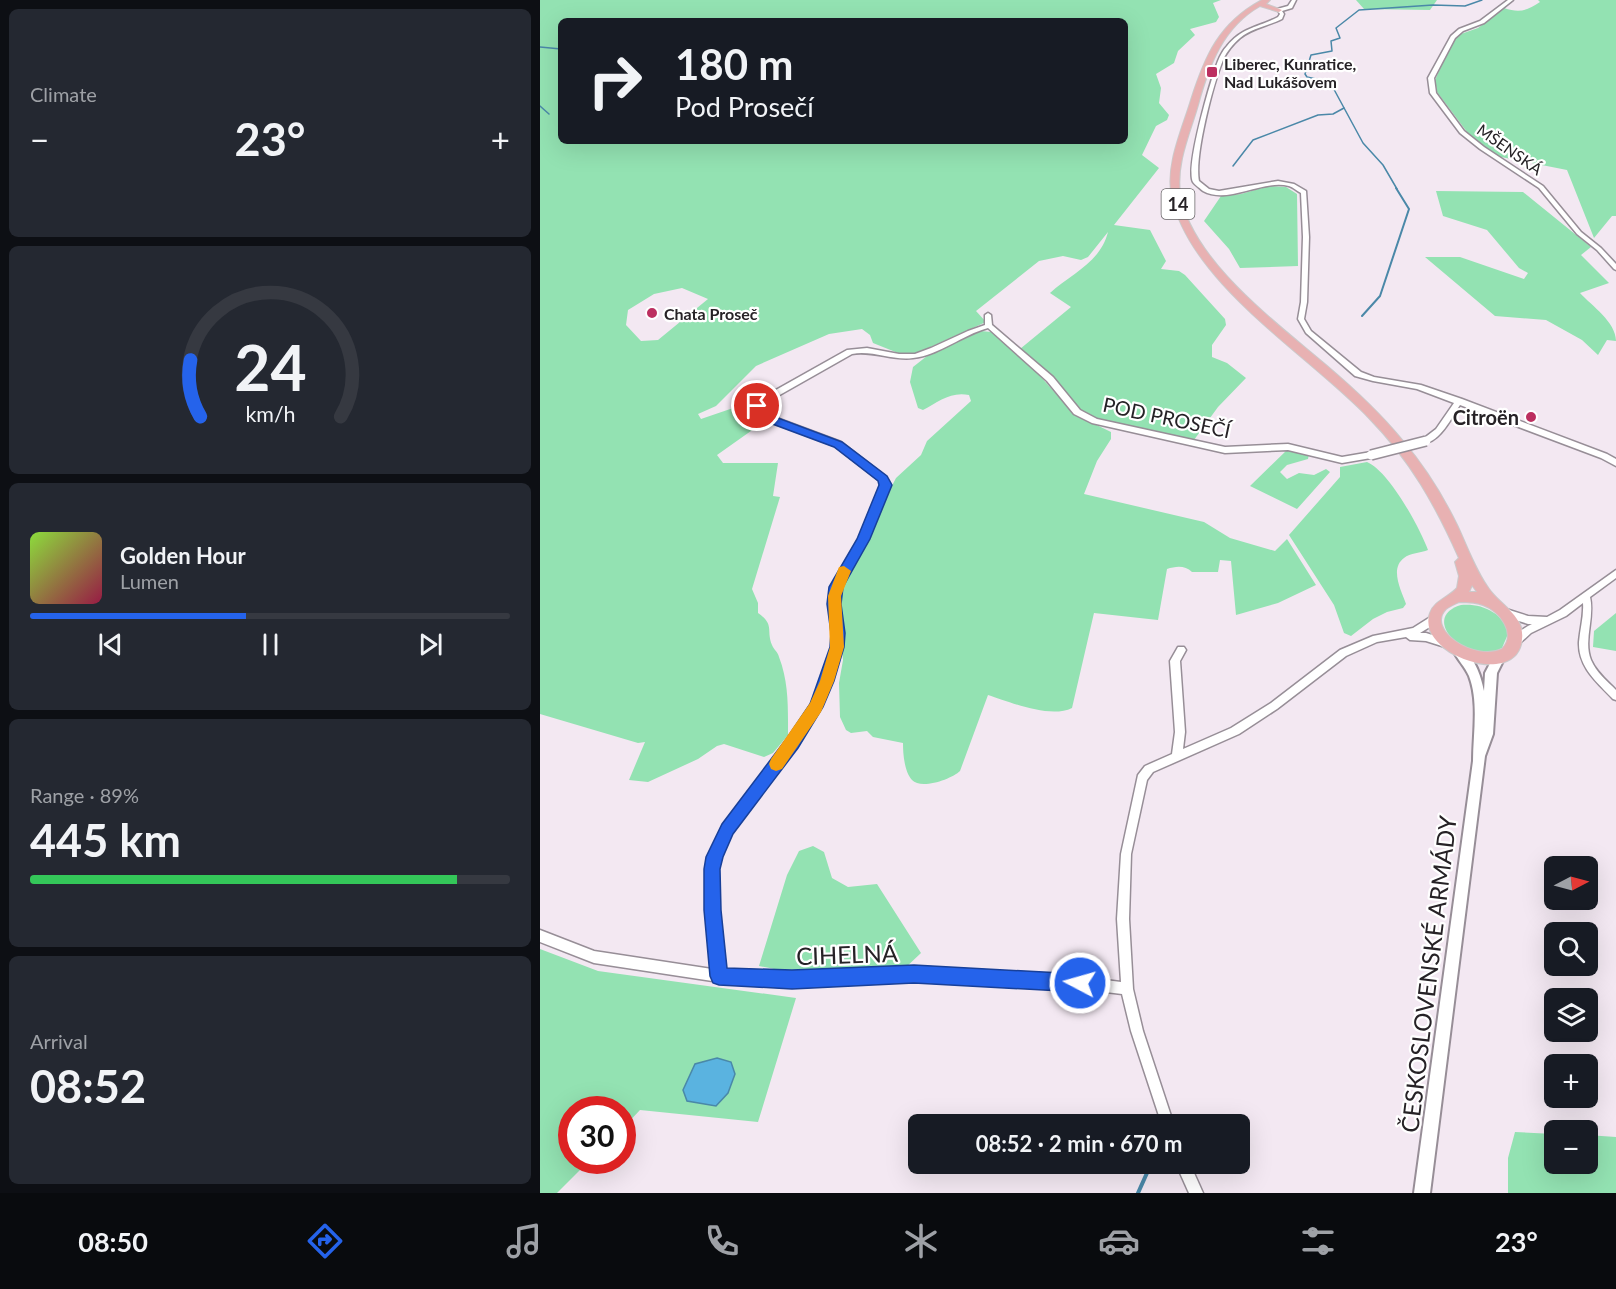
<!DOCTYPE html>
<meta charset="utf-8">
<style>
:root{--surface:#171b24;--page:#242831;--text:#f1f3f6;--muted:#9ea1a6;--line:#363941;--accent:#2563eb}
body{margin:0;font-family:Lato,sans-serif;background:var(--page);color:var(--text);height:100vh;display:flex;flex-direction:column;font-size:22px;white-space:nowrap}
*{box-sizing:border-box;margin:0}
p{font-size:20px;color:var(--muted)}
.icon{flex:none;width:33px;height:33px;fill:none;stroke:currentColor;stroke-width:2;stroke-linecap:round;stroke-linejoin:round}
.map{position:relative;flex:1;overflow:hidden}
.details{display:flex;flex-direction:column;gap:9px;padding:9px;background:#0d0f14;width:540px}
.details>*{flex:none}
.banner{position:absolute;left:18px;top:18px;width:570px;height:126px;border-radius:9px;box-shadow:0 6px 24px #0002;background:#171b24;color:var(--text);overflow:hidden}
.needle{width:39px;rotate:84deg}
.tools{position:absolute;left:1004px;top:856px;display:grid;gap:12px}
.tools a{display:grid;place-items:center;width:54px;height:54px;border-radius:9px;background:var(--surface);box-shadow:0 6px 24px #0002;font-size:30px}
.speed{position:absolute;left:18px;top:1096px;display:flex;gap:12px;font-size:30px;font-weight:700;text-align:center}
.speed>*{display:grid;place-content:center;width:78px;height:78px;border-radius:50%;background:var(--surface);box-shadow:0 6px 24px #0002;line-height:1}
.speed .limit{border:9px solid #d22;background:#fff;color:#111}
.pin{position:absolute;display:grid;place-items:center;width:51px;height:51px;color:#fff;margin:-26px;border:3px solid #fff;border-radius:50%;box-shadow:0 2px 6px #0007}
.me{position:absolute;width:66px;margin:-33px;rotate:276deg;stroke-linejoin:round;filter:drop-shadow(0 0 4px #0008)}
.turn{display:flex;align-items:center;gap:21px;height:126px;padding:0 18px;font-size:27px}
.turn .icon{width:78px;height:78px;stroke-width:2.5}
.turn b{display:block;font-size:42px;line-height:51px}
.big{font-size:45px;font-weight:700;line-height:1.1}
.details .widget{flex:1;display:flex;flex-direction:column;justify-content:center;gap:9px;min-width:0;padding:0 21px;border-radius:9px;background:var(--page)}
.details .dial{align-items:center;gap:0}
.dial svg{height:156px;overflow:visible;fill:none;stroke:var(--line);stroke-width:7;stroke-linecap:round;text-anchor:middle}
.dial text{fill:var(--text);stroke:none}
.song{display:flex;align-items:center;gap:18px}
.cover{width:72px;height:72px;border-radius:9px;background:linear-gradient(135deg,hsl(90 70% 55%),hsl(340 70% 35%))}
.played{height:6px;border-radius:3px;background:linear-gradient(90deg,var(--accent) 45%,var(--line) 45%)}
.keys{display:flex;justify-content:space-around;direction:ltr}
.heat{display:flex;justify-content:space-between;align-items:center;font-size:33px;direction:ltr}
.charge{height:9px;border-radius:4px;background:linear-gradient(90deg,#34c759 89%,var(--line) 0)}
.trip{position:absolute;left:368px;top:1114px;width:342px;height:60px;border-radius:9px;background:var(--surface);box-shadow:0 6px 24px #0002;font-weight:700;line-height:60px;text-align:center}
.dock{display:flex;height:96px;justify-content:space-around;align-items:center;background:#090b0e;color:var(--muted)}
.dock .icon{width:42px;height:42px}
.dock .selected{color:var(--accent)}
.dock b{font-size:27px;color:var(--text)}
main{display:flex;flex:1;min-height:0}
.map>svg:first-child{display:block}
.green{fill:#93e2b2;fill-rule:evenodd}
.water{fill:#5ab3e0;stroke:#4a88a8;stroke-width:1.5}
.lines{fill:none;stroke-linecap:round;stroke-linejoin:round}
.stream-far2{stroke:#4a88a8;stroke-width:1.5}
.stream-far1{stroke:#4a88a8;stroke-width:2}
.stream{stroke:#4a88a8;stroke-width:4}
.minor-casing{stroke:#978e97;stroke-width:3}
.tertiary-casing{stroke:#978e97;stroke-width:4}
.primary-casing{stroke:#cbcacb;stroke-width:2}
.minor{fill:#fff;fill-rule:evenodd}
.tertiary{fill:#fff;fill-rule:evenodd}
.primary{fill:#e8b1b2;fill-rule:evenodd}
.minor-bridge-casing{stroke:#978e97;stroke-width:12;stroke-linecap:butt}
.minor-bridge{stroke:#fff;stroke-width:9}
.route{fill:#2563eb;stroke:#184099;stroke-width:1.5}
.slow{fill:#f59e0b}
.poi-dot{fill:#bc2f60;stroke:#fff;stroke-width:2}
.labels{text-anchor:middle;dominant-baseline:central;stroke-width:4.5;stroke-linejoin:round;paint-order:stroke}
.far-poi-label{font-size:16px;font-weight:bold;fill:#262226;stroke:#fff;text-anchor:start}
.far-street-label{font-size:16px;fill:#262226;stroke:#fff}
.shield{fill:#fff;stroke:#676467;stroke-width:1.5}
.shield-label{font-size:18px;font-weight:bold;fill:#262226}
.street-label{font-size:20px;fill:#262226;stroke:#fff}
.poi-label{font-size:20px;font-weight:bold;fill:#262226;stroke:#fff;text-anchor:end}
.near-street-label{font-size:24px;fill:#262226;stroke:#fff}
</style>
<main>
<section class="details">
<div class="widget"><p>Climate</p>
<div class="heat"><a>−</a><b class="big">23°</b><a>+</a></div>
</div>
<div class="widget dial"><svg viewBox="0 0 100 80">
<path d="M14 69A42 42 0 1 1 86 69"/>
<path d="M14 69A42 42 0 0 1 9 40" stroke="#2563eb"/>
<text x="50" y="56" font-size="32" font-weight="700">24</text>
<text x="50" y="72" font-size="11">km/h</text>
</svg></div>
<div class="widget">
<div class="song"><i class="cover"></i><div><b>Golden Hour</b><p>Lumen</p></div></div>
<div class="played"></div>
<div class="keys"><svg class="icon" aria-label="previous" viewBox="0 0 24 24"><path d="M18 5L8 12l10 7zM5 5v14"/></svg><svg class="icon" aria-label="pause" viewBox="0 0 24 24"><path d="M8 5v14M16 5v14"/></svg><svg class="icon" aria-label="next" viewBox="0 0 24 24"><path d="M6 5l10 7-10 7zM19 5v14"/></svg></div>
</div>
<div class="widget"><p>Range · 89%</p><b class="big">445 km</b><div class="charge"></div></div>
<div class="widget"><p>Arrival</p><b class="big">08:52</b></div>
</section>
<div class="map">
<svg width="1076" height="1193" viewBox="0 0 1076 1193">
<rect width="100%" height="100%" fill="#f3e8f2"/>
<g class="green">
<path d="M0 0H681L673 3 679 17 676 22 650 29 655 35 638 51 634 63 616 74 621 88 619 103 629 115 627 120 616 126 602 155 619 168 574 225 610 230 626 261 621 269 639 271 645 275 685 319 686 325 672 345V357L687 363 706 378 678 407 654 440C617 433 571 431 539 410L480 349 531 307 510 293C532 273 560 263 568 232L548 257 541 260 523 256 499 261 436 311 446 322 373 355H363L333 343 330 335 322 329 289 334 216 366 176 406 158 414 161 419 199 406 211 408 214 413 225 421 177 455 183 463H238L233 496 240 497 212 589 218 603V613C235 625 226 630 232 645 234 650 238 652 239 657 249 683 248 708 248 735L233 753 224 757 184 744 177 746 158 759 108 782 89 780 105 742 98 743 0 714ZM21 21H585V141H21ZM142 288 168 299 118 340 101 341 86 325 88 310 114 294Z"/>
<path d="M816 0H897L890 10 824 9Z"/>
<path d="M998 0H1076V216H1072L1054 238 1027 170 956 156 927 132 897 92 895 80 911 44 918 35 938 28 964 8C979 13 987 11 1000 2Z"/>
<path d="M729 186 746 187 757 194 758 266 700 268 689 249 664 221 681 196 701 194Z"/>
<path d="M896 191 983 192 1051 247 1041 255 1069 283 1040 293C1052 306 1076 322 1076 341L1067 340 1058 355 1042 340 1006 320 955 316 885 257H920L984 279 988 273 979 268 947 230 903 216Z"/>
<path d="M441 331 451 332 493 368 534 414 571 432V439L557 461 544 494 664 522 690 538 735 551 747 539 776 585 738 603 696 615 691 561 680 560 678 572H652C645 565 636 566 627 569L618 620 554 613 532 708C510 719 470 702 448 695L420 771C412 779 381 790 372 780 364 771 363 753 363 743L333 737 327 731 311 733 306 730 300 717 299 683 303 660 298 602 302 583 356 478 381 455 387 441 431 401 429 395C411 391 398 402 383 410L378 408 370 382 373 367 387 356Z"/>
<path d="M748 449 769 454 768 459 747 465 740 472 747 479 759 473 774 475 786 469 790 472 757 509 710 486Z"/>
<path d="M827 462C849 471 880 528 888 550 881 553 870 553 864 558 849 569 862 592 866 604L863 608 847 612 833 619 811 636 804 633 794 605 749 535 800 477V467Z"/>
<path d="M921 605C942 603 964 613 968 634L962 648C929 668 877 618 921 605Z"/>
<path d="M1076 613V651L1053 647 1054 631Z"/>
<path d="M273 846 284 852 292 878 308 887 337 884 381 953 363 970 332 972 320 968C286 983 254 973 219 966L247 875 259 851Z"/>
<path d="M0 949 58 971 256 998 218 1122 100 1110 83 1128 82 1110H32V1161H49L17 1193H0Z"/>
<path d="M975 1132 1014 1134V1164H1047V1135L1076 1137V1193H968V1158Z"/>
</g>
<path class="water" d="M177 1058 191 1062 195 1074 188 1093 176 1106 147 1101 143 1090 155 1064Z"/>
<g class="lines">
<g class="stream-far2">
<path d="M0 47 21 49"/>
<path d="M0 106 9 114"/>
<path d="M693 166 713 140 778 115 793 114 804 108"/>
<path d="M857 189 843 165 823 143 790 82 767 77 765 74 771 55 792 51 791 41 800 38 796 28 819 10 893 5 925 6 942 0"/>
</g>
<path class="stream-far1" d="M822 316 840 296 869 209 856 188"/>
<path class="stream" d="M598 1193 611 1164"/>
<g class="minor-casing">
<g id="minor">
<path d="M752 0H756L752 8 742 11 744 14 742 19C728 26 712 28 700 38 693 44 687 51 683 60 673 84 654 157 659 181L669 189 679 191 738 181 754 184 766 191 769 237 767 302 764 319 771 331 821 372 834 377 881 385 922 399 1067 454 1076 459V466L1061 458 920 405C912 417 899 444 883 443L882 441 883 439 896 429 914 403 877 389 833 381 815 376 766 333 758 319 761 302 763 237 761 193C757 191 753 187 749 186 722 179 688 205 663 191 661 189 655 185 653 182 645 167 671 79 678 61 680 56 683 50 687 46 702 27 719 27 738 17L740 14 737 9 748 6Z"/>
<path d="M968 0H973L944 23 923 31 915 38 894 78 896 93 924 131 944 147 1003 186 1041 232 1061 248 1076 264V270L1074 269 1057 250 1037 234 999 188 940 149 920 133 890 93 888 78 911 36 919 29 940 21Z"/>
<path d="M448 313 451 315 452 325 513 377 540 410 557 419 685 447 748 444 802 457 831 452 835 455 831 458 802 463 748 450 685 453 552 423 534 414 507 381 448 328C422 335 400 355 373 358 352 361 333 350 312 354L222 405V412L226 414 301 442 346 477 350 485 327 539 300 587 299 604 303 633 302 647 292 681 278 710 256 746 191 832 180 857 178 869V910L184 970 252 974 374 968 517 974 581 982 577 919 581 854 598 775 605 766 632 754 635 732 630 661 638 647H644L646 650 640 661 645 732 643 749 691 728 731 703 800 650 833 636 873 628 892 616H898L900 619 898 622 880 633H886L908 640 910 643 908 646 905 647 886 641 870 640 866 637 837 642 806 656 737 709 699 734 613 772 607 780 591 854 589 919 593 989 603 1031 634 1125H622L591 1031 582 994 517 986 374 980 252 986 179 982 54 963 0 942V930L54 951 172 969 166 910V869L170 857 183 825 248 740 271 704 282 681 292 647 293 633 289 604 292 587 319 539 342 485 340 481 295 446 220 418 215 413 213 406 216 401 307 350 327 348 359 354H375L391 348 428 331 445 325V315Z"/>
<path d="M1076 570V578L1050 597C1055 618 1043 640 1051 660 1056 672 1067 681 1076 690V700L1073 699C1057 682 1038 667 1039 642 1040 629 1044 616 1043 603L1026 616 991 633 979 644H973L971 641C976 633 984 628 992 624H988L963 616 961 613 963 610 966 609 988 616 1007 617 1020 610Z"/>
<path d="M636 1164H650L663 1193H649Z"/>
</g>
</g>
<g class="tertiary-casing">
<path id="tertiary" d="M919 648C934 654 941 676 944 691L945 673 955 654 959 652 963 654 965 657 957 673 953 734 945 756 890 1193H874L933 761C933 734 939 702 929 676 925 667 918 660 914 652L915 649Z"/>
</g>
<g class="primary-casing">
<path id="primary" d="M722 0H730L726 4 742 10 739 12 720 6C683 27 669 65 658 105 650 133 636 163 640 193 650 260 738 324 787 366 814 389 840 413 862 440 884 466 902 494 917 525 927 546 935 570 949 589 960 605 985 616 982 639 977 691 874 653 890 613 895 600 908 598 917 588L919 576 915 562 919 558C895 504 870 460 829 418 769 355 651 284 632 197 625 166 642 130 651 100 665 56 679 23 722 0ZM932 585 937 592H929ZM919 602C927 602 936 602 943 605 960 611 977 634 962 649 935 662 885 630 906 609 910 606 915 604 919 602Z"/>
</g>
<use href="#minor" class="minor"/>
<use href="#tertiary" class="tertiary"/>
<use href="#primary" class="primary"/>
<g class="minor-bridge-casing">
<path id="minor-bridge" d="M831 455 886 441"/>
</g>
<use href="#minor-bridge" class="minor-bridge"/>
</g>
<path class="route" d="M217 403 221 404 227 414 302 442 347 476 352 485 330 539 303 587 301 604 305 633 304 647 294 681 283 707 258 748 193 834 183 857 180 869 181 910 187 968 252 970 374 965 540 974 547 977 549 983 547 989 540 992 374 983 252 989 179 985 173 983 170 976 164 910V869L166 857 182 824 247 738 270 704 290 647 291 633 287 604 289 587 317 539 339 485 338 481 294 447 219 419 215 416 211 406Z"/>
<path class="slow" d="M304 566 311 571 301 596 304 647 294 681 281 712 242 769 236 771 231 769 229 764 231 759 270 703 280 681 290 647 288 596 299 567Z"/>
<g class="poi-dot">
<rect x="666" y="66" width="12" height="12" rx="3"/>
<circle cx="112" cy="313" r="6"/>
<circle cx="991" cy="417" r="6"/>
</g>
<g class="labels">
<g class="far-poi-label">
<text x="684" y="63">Liberec, Kunratice,<tspan x="684" dy="18">Nad Lukášovem</tspan></text>
<text x="124" y="313">Chata Proseč</text>
</g>
<g class="far-street-label">
<text transform="translate(970 149) rotate(35)">MŠENSKÁ</text>
</g>
<rect class="shield" x="621.5" y="189" width="33" height="30" rx="4.5"/>
<g class="shield-label">
<text x="638" y="204">14</text>
</g>
<g class="street-label">
<text transform="translate(627 417) rotate(12)">POD PROSEČÍ</text>
</g>
<g class="poi-label">
<text x="979" y="417">Citroën</text>
</g>
<g class="near-street-label">
<text transform="translate(307 954) rotate(-2)">CIHELNÁ</text>
<text transform="translate(888 974) rotate(-83)">ČESKOSLOVENSKÉ ARMÁDY</text>
</g>
</g>
</svg>
<div class="tools">
<a><svg class="needle" viewBox="-14 -14 28 28"><path d="M0-13l5 13h-10z" fill="#e53935"/><path d="M0 13l5-13h-10z" fill="#9ea1a6"/></svg></a>
<a><svg class="icon" aria-label="search" viewBox="0 0 24 24"><circle cx="10" cy="10" r="6"/><path d="M15 15l6 6"/></svg></a>
<a><svg class="icon" aria-label="layers" viewBox="0 0 24 24"><path d="M12 4l9 5-9 5-9-5zM3 14l9 5 9-5"/></svg></a>
<a>+</a>
<a>−</a>
</div>
<div class="speed"><div class="limit">30</div></div>
<div class="pin" style="left:217px;top:406px;background:#d93025"><svg class="icon" aria-label="arrive" viewBox="0 0 24 24"><path d="M6 21V4h12l-3 4 3 4H6"/></svg></div>
<svg class="me" style="left:540px;top:983px" viewBox="-20 -20 40 40"><circle r="17" fill="#2563eb" stroke="#fff" stroke-width="3"/><path d="M0-11L8 9 0 5-8 9z" fill="#fff"/></svg>
<div class="trip">08:52 · 2 min · 670 m</div>
<div class="banner">
<div class="turn"><svg class="icon" aria-label="right" viewBox="0 0 24 24"><path d="M7 20v-9h11M14 6l5 5-5 5"/></svg><div><b>180 m</b>Pod Prosečí</div></div>
</div>
</div>
</main>
<nav class="dock">
<b>08:50</b>
<svg class="icon selected" aria-label="directions" viewBox="0 0 24 24"><path d="M12 3l9 9-9 9-9-9zM9 14v-3h6M13 9l2 2-2 2"/></svg>
<svg class="icon" aria-label="music" viewBox="0 0 24 24"><path d="M9 18V5l10-2v13"/><circle cx="6" cy="18" r="3"/><circle cx="16" cy="16" r="3"/></svg>
<svg class="icon" aria-label="phone" viewBox="0 0 24 24"><path d="M5 4h4l2 5-3 2q2 4 5 5l2-3 5 2v4C11 20 4 13 5 4z"/></svg>
<svg class="icon" aria-label="climate" viewBox="0 0 24 24"><path d="M12 3v18M4 7l16 10M4 17L20 7"/></svg>
<svg class="icon" aria-label="car" viewBox="0 0 24 24"><path d="M5 17H2v-5l4-1 3-4h7l3 4 3 1v5h-3M9 17h6M6 11h13"/><circle cx="7" cy="17" r="2"/><circle cx="17" cy="17" r="2"/></svg>
<svg class="icon" aria-label="filters" viewBox="0 0 24 24"><path d="M4 7h16M4 17h16"/><circle cx="9" cy="7" r="2"/><circle cx="15" cy="17" r="2"/></svg>
<b>23°</b>
</nav>
